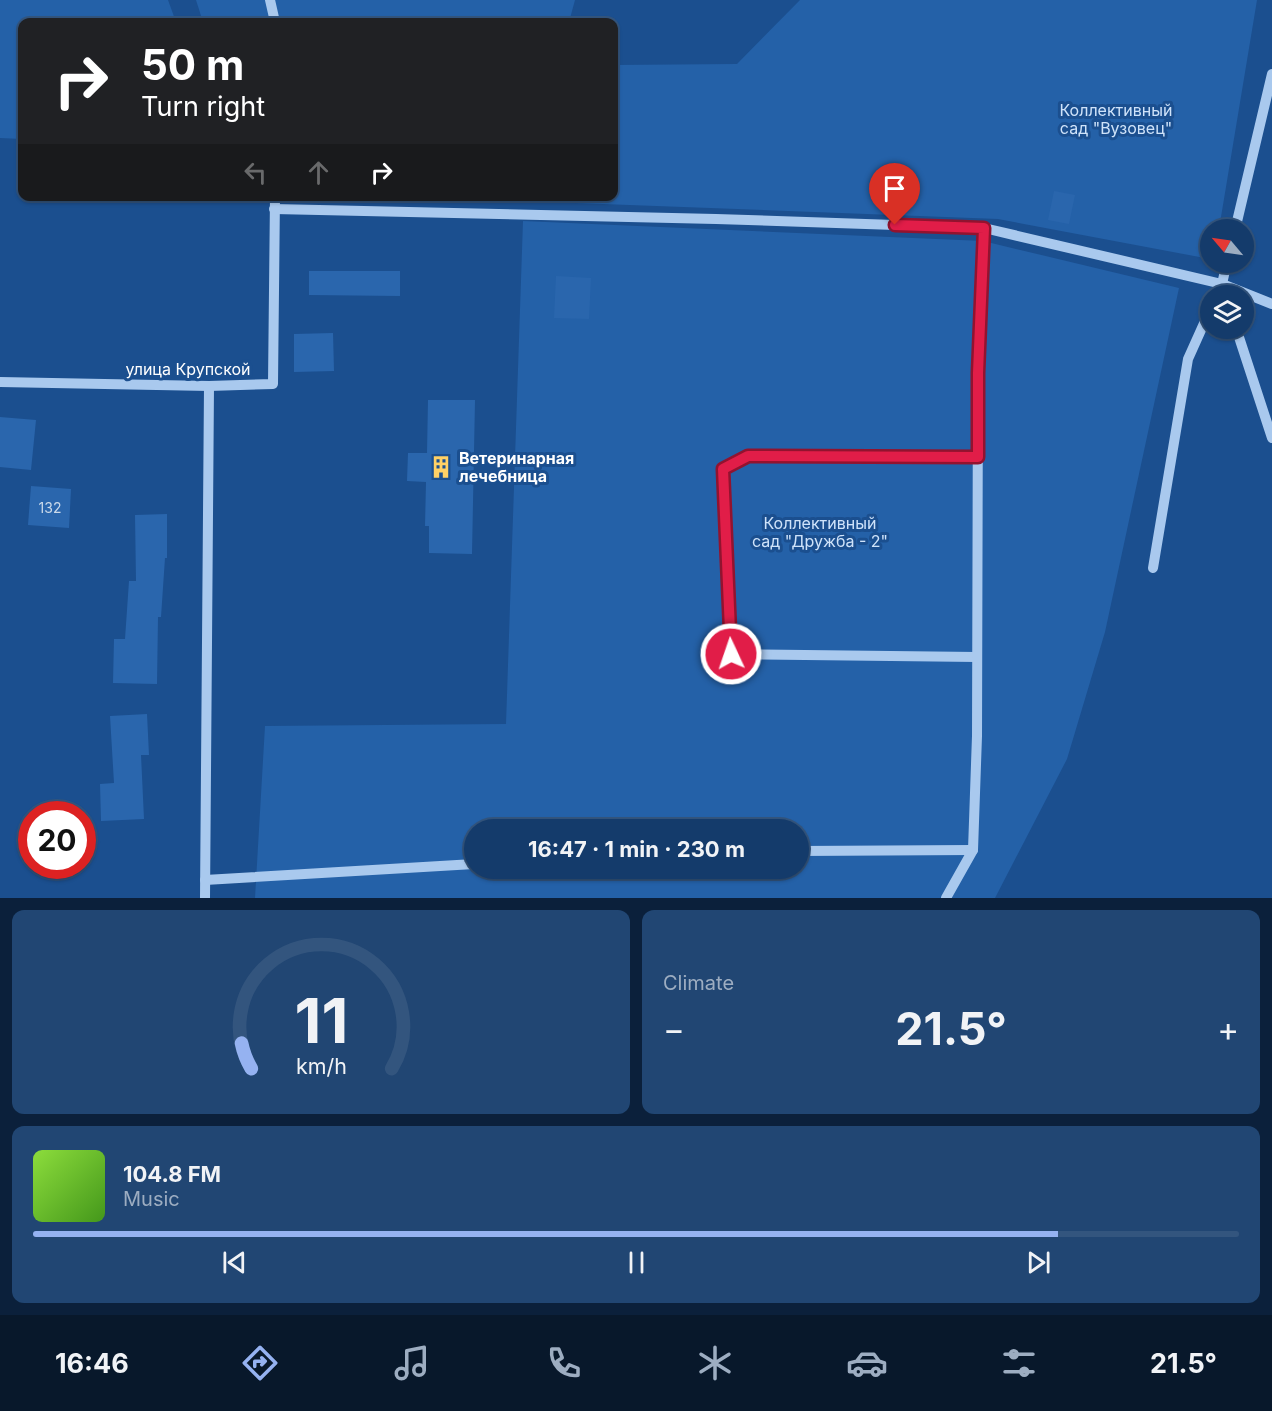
<!DOCTYPE html>
<meta charset="utf-8">
<style>
:root{--surface:#143b6b;--page:#214673;--text:#f1f3f6;--muted:#9dadc1;--line:#33557e;--accent:#95b2f1}
body{margin:0;font-family:Inter,sans-serif;background:var(--page);color:var(--text);height:100vh;display:flex;flex-direction:column;font-size:22px;white-space:nowrap}
*{box-sizing:border-box;margin:0}
p{font-size:20px;color:var(--muted)}
.icon{flex:none;width:33px;height:33px;fill:none;stroke:currentColor;stroke-width:2;stroke-linecap:round;stroke-linejoin:round}
.map{position:relative;height:898px;overflow:hidden}
.details{display:flex;flex-direction:column;gap:12px;padding:12px;background:#0b203b;flex:1}
.details>*{flex:none}
.banner{position:absolute;left:18px;top:18px;width:600px;height:183px;border-radius:12px;box-shadow:0 2px 4px #0004,0 0 0 2px var(--line);background:#202124;color:#fff;overflow:hidden}
.needle{width:39px;rotate:299deg}
.fabs{position:absolute;left:1200px;top:219px;display:grid;gap:12px}
.fabs a{display:grid;place-items:center;width:54px;height:54px;border-radius:50%;background:var(--surface);box-shadow:0 2px 4px #0004,0 0 0 2px var(--line);font-size:30px}
.speed{position:absolute;left:18px;top:801px;display:flex;gap:12px;font-size:30px;font-weight:700;text-align:center}
.speed>*{display:grid;place-content:center;width:78px;height:78px;border-radius:50%;background:var(--surface);box-shadow:0 2px 4px #0004,0 0 0 2px var(--line);line-height:1}
.speed .limit{border:9px solid #d22;background:#fff;color:#111}
.pin{position:absolute;display:grid;place-items:center;width:51px;height:51px;color:#fff;margin:-62px -26px;border-radius:50% 50% 50% 0;rotate:-45deg;box-shadow:0 0 6px #0007}
.pin .icon{rotate:45deg}
.me{position:absolute;width:66px;margin:-33px;rotate:357deg;stroke-linejoin:round;filter:drop-shadow(0 0 4px #0008)}
.turn{display:flex;align-items:center;gap:21px;height:126px;padding:0 24px;font-size:27px}
.turn .icon{width:78px;height:78px;stroke-width:2.5}
.turn b{display:block;font-size:42px;line-height:51px}
.lanes{display:flex;align-items:center;height:57px;padding:0 24px;background:#0003;justify-content:center;gap:30px;direction:ltr}
.lanes .off{opacity:.35}
.big{font-size:45px;font-weight:700;line-height:1.1}
.details .card{flex:1;display:flex;flex-direction:column;justify-content:center;gap:9px;min-width:0;padding:0 21px;border-radius:12px;background:var(--page)}
.details .dial{align-items:center;gap:0}
.dial svg{height:156px;overflow:visible;fill:none;stroke:var(--line);stroke-width:7;stroke-linecap:round;text-anchor:middle}
.dial text{fill:var(--text);stroke:none}
.song{display:flex;align-items:center;gap:18px}
.cover{width:72px;height:72px;border-radius:9px;background:linear-gradient(135deg,hsl(90 70% 55%),hsl(100 70% 35%))}
.played{height:6px;border-radius:3px;background:linear-gradient(90deg,var(--accent) 85%,var(--line) 85%)}
.keys{display:flex;justify-content:space-around;direction:ltr}
.heat{display:flex;justify-content:space-between;align-items:center;font-size:33px;direction:ltr}
.details .tiles{flex:1;display:grid;gap:12px;grid-template-columns:1fr 1fr}
.card:last-child{grid-column:span 2}
.trip{position:absolute;left:464px;top:819px;width:345px;height:60px;border-radius:30px;background:var(--surface);box-shadow:0 2px 4px #0004,0 0 0 2px var(--line);font-weight:700;line-height:60px;text-align:center}
.menu{display:flex;height:96px;justify-content:space-around;align-items:center;background:#08182b;color:var(--muted)}
.menu .icon{width:42px;height:42px}
.menu .on{color:var(--accent)}
.menu b{font-size:27px;color:var(--text)}
.map>svg:first-child{display:block}
.green{fill:#2461a8;fill-rule:evenodd}
.building{fill:#2a66ad}
.lines{fill:none;stroke-linecap:round;stroke-linejoin:round}
.minor{stroke:#a9c9ee;stroke-width:10}
.route-casing{stroke:#92132f;stroke-width:15}
.route{stroke:#e11d48;stroke-width:10}
.labels{text-anchor:middle;dominant-baseline:central;stroke-width:6;stroke-linejoin:round;paint-order:stroke}
.number-label{font-size:14px;fill:#cad9ea}
.park-label{font-size:16px;fill:#cfe3fa;stroke:#1b4f8f}
.street-label{font-size:16px;fill:#fff;stroke:#1b4f8f}
.poi-label{font-size:16px;font-weight:bold;fill:#fff;stroke:#1b4f8f;text-anchor:start}
</style>
<div class="map">
<svg width="1272" height="898" viewBox="0 0 1272 898">
<rect width="100%" height="100%" fill="#1b4f8f"/>
<g class="green">
<path d="M0 0H168L176 22H22V139L0 138Z"/>
<path d="M196 0H575L569 22H203Z"/>
<path d="M800 0H1257L1219 229 1210 230V259L998 219 418 197 614 196V65L737 64Z"/>
<path d="M523 221 983 241 1179 288 1105 632 1067 759 995 898H255L265 726 506 724ZM474 830H798V868H474Z"/>
</g>
<g class="building">
<path d="M1054 191 1075 195 1069 224 1048 220Z"/>
<path d="M309 271H400V296L309 295Z"/>
<path d="M556 276 591 278 589 319 554 318Z"/>
<path d="M333 333 334 371 294 372V334Z"/>
<path d="M428 400H475L472 554 429 553V526H425L426 482 407 481 408 453H427Z"/>
<path d="M0 417 36 420 31 470 0 467Z"/>
<path d="M31 486 71 489 69 528 28 525Z"/>
<path d="M167 514V558H165L161 617H158L157 684 113 683 114 639H125L129 581H136L135 515Z"/>
<path d="M147 714 149 755H141L144 819 101 821 100 784 114 783 110 716Z"/>
</g>
<g class="lines">
<g class="minor">
<path d="M270 0 275 22"/>
<path d="M274 209 716 219 984 228 1222 284 1272 304"/>
<path d="M1235 230 1272 74"/>
<path d="M1217 296 1222 284 1227 262"/>
<path d="M1236 328 1272 438"/>
<path d="M0 382 209 386 273 384 275 196"/>
<path d="M1153 568 1188 359 1210 310"/>
<path d="M977 657 731 654 723 469 748 456 978 457"/>
<path d="M798 851 973 850"/>
<path d="M205 880 474 864"/>
<path d="M205 898 209 386"/>
<path d="M946 898 973 850 977 736 978 373 984 228"/>
</g>
</g>
<g class="lines">
<g class="route-casing">
<path id="route" d="M731 654 723 469 748 456 978 457V373L984 228 895 225"/>
</g>
<use href="#route" class="route"/>
</g>
<defs>
<g id="building-bare" transform="scale(1.8)"><path d="M-4-6H4V6H1V3H-1V6H-4ZM-2.5-4.3h1.7v1.8h-1.7ZM.8-4.3h1.7v1.8H.8ZM-2.5-1h1.7V.8h-1.7ZM.8-1h1.7V.8H.8Z" fill="#ffd166" stroke="#1b4f8f" stroke-width="2.5" paint-order="stroke"/></g>
</defs>
<g fill-rule="evenodd">
<use href="#building-bare" x="441" y="467"/>
</g>
<g class="labels">
<g class="number-label">
<text x="50" y="507">132</text>
</g>
<g class="park-label">
<text x="1116" y="110">Коллективный<tspan x="1116" dy="18">сад "Вузовец"</tspan></text>
<text x="820" y="523">Коллективный<tspan x="820" dy="18">сад "Дружба - 2"</tspan></text>
</g>
<g class="street-label">
<text x="188" y="369">улица Крупской</text>
</g>
<g class="poi-label">
<text x="459" y="458">Ветеринарная<tspan x="459" dy="18">лечебница</tspan></text>
</g>
</g>
</svg>
<div class="fabs">
<a><svg class="needle" viewBox="-14 -14 28 28"><path d="M0-13l5 13h-10z" fill="#e53935"/><path d="M0 13l5-13h-10z" fill="#9dadc1"/></svg></a>
<a><svg class="icon" aria-label="layers" viewBox="0 0 24 24"><path d="M12 4l9 5-9 5-9-5zM3 14l9 5 9-5"/></svg></a>
</div>
<div class="speed"><div class="limit">20</div></div>
<div class="pin" style="left:895px;top:225px;background:#d93025"><svg class="icon" aria-label="arrive" viewBox="0 0 24 24"><path d="M6 21V4h12l-3 4 3 4H6"/></svg></div>
<svg class="me" style="left:731px;top:654px" viewBox="-20 -20 40 40"><circle r="17" fill="#e11d48" stroke="#fff" stroke-width="3"/><path d="M0-11L8 9 0 5-8 9z" fill="#fff"/></svg>
<div class="trip">16:47 · 1 min · 230 m</div>
<div class="banner">
<div class="turn"><svg class="icon" aria-label="right" viewBox="0 0 24 24"><path d="M7 20v-9h11M14 6l5 5-5 5"/></svg><div><b>50 m</b>Turn right</div></div>
<div class="lanes"><svg class="icon off" aria-label="left" viewBox="0 0 24 24"><path d="M17 20v-9H6M10 6l-5 5 5 5"/></svg><svg class="icon off" aria-label="ahead" viewBox="0 0 24 24"><path d="M12 20V5M6 11l6-6 6 6"/></svg><svg class="icon" aria-label="right" viewBox="0 0 24 24"><path d="M7 20v-9h11M14 6l5 5-5 5"/></svg></div>
</div>
</div>
<section class="details">
<div class="tiles">
<div class="card dial"><svg viewBox="0 0 100 80">
<path d="M14 69A42 42 0 1 1 86 69"/>
<path d="M14 69A42 42 0 0 1 9 56" stroke="#95b2f1"/>
<text x="50" y="56" font-size="32" font-weight="700">11</text>
<text x="50" y="72" font-size="11">km/h</text>
</svg></div>
<div class="card"><p>Climate</p>
<div class="heat"><a>−</a><b class="big">21.5°</b><a>+</a></div>
</div>
<div class="card">
<div class="song"><i class="cover"></i><div><b>104.8 FM</b><p>Music</p></div></div>
<div class="played"></div>
<div class="keys"><svg class="icon" aria-label="previous" viewBox="0 0 24 24"><path d="M18 5L8 12l10 7zM5 5v14"/></svg><svg class="icon" aria-label="pause" viewBox="0 0 24 24"><path d="M8 5v14M16 5v14"/></svg><svg class="icon" aria-label="next" viewBox="0 0 24 24"><path d="M6 5l10 7-10 7zM19 5v14"/></svg></div>
</div>
</div>
</section>
<nav class="menu">
<b>16:46</b>
<svg class="icon on" aria-label="directions" viewBox="0 0 24 24"><path d="M12 3l9 9-9 9-9-9zM9 14v-3h6M13 9l2 2-2 2"/></svg>
<svg class="icon" aria-label="music" viewBox="0 0 24 24"><path d="M9 18V5l10-2v13"/><circle cx="6" cy="18" r="3"/><circle cx="16" cy="16" r="3"/></svg>
<svg class="icon" aria-label="phone" viewBox="0 0 24 24"><path d="M5 4h4l2 5-3 2q2 4 5 5l2-3 5 2v4C11 20 4 13 5 4z"/></svg>
<svg class="icon" aria-label="climate" viewBox="0 0 24 24"><path d="M12 3v18M4 7l16 10M4 17L20 7"/></svg>
<svg class="icon" aria-label="car" viewBox="0 0 24 24"><path d="M5 17H2v-5l4-1 3-4h7l3 4 3 1v5h-3M9 17h6M6 11h13"/><circle cx="7" cy="17" r="2"/><circle cx="17" cy="17" r="2"/></svg>
<svg class="icon" aria-label="filters" viewBox="0 0 24 24"><path d="M4 7h16M4 17h16"/><circle cx="9" cy="7" r="2"/><circle cx="15" cy="17" r="2"/></svg>
<b>21.5°</b>
</nav>
